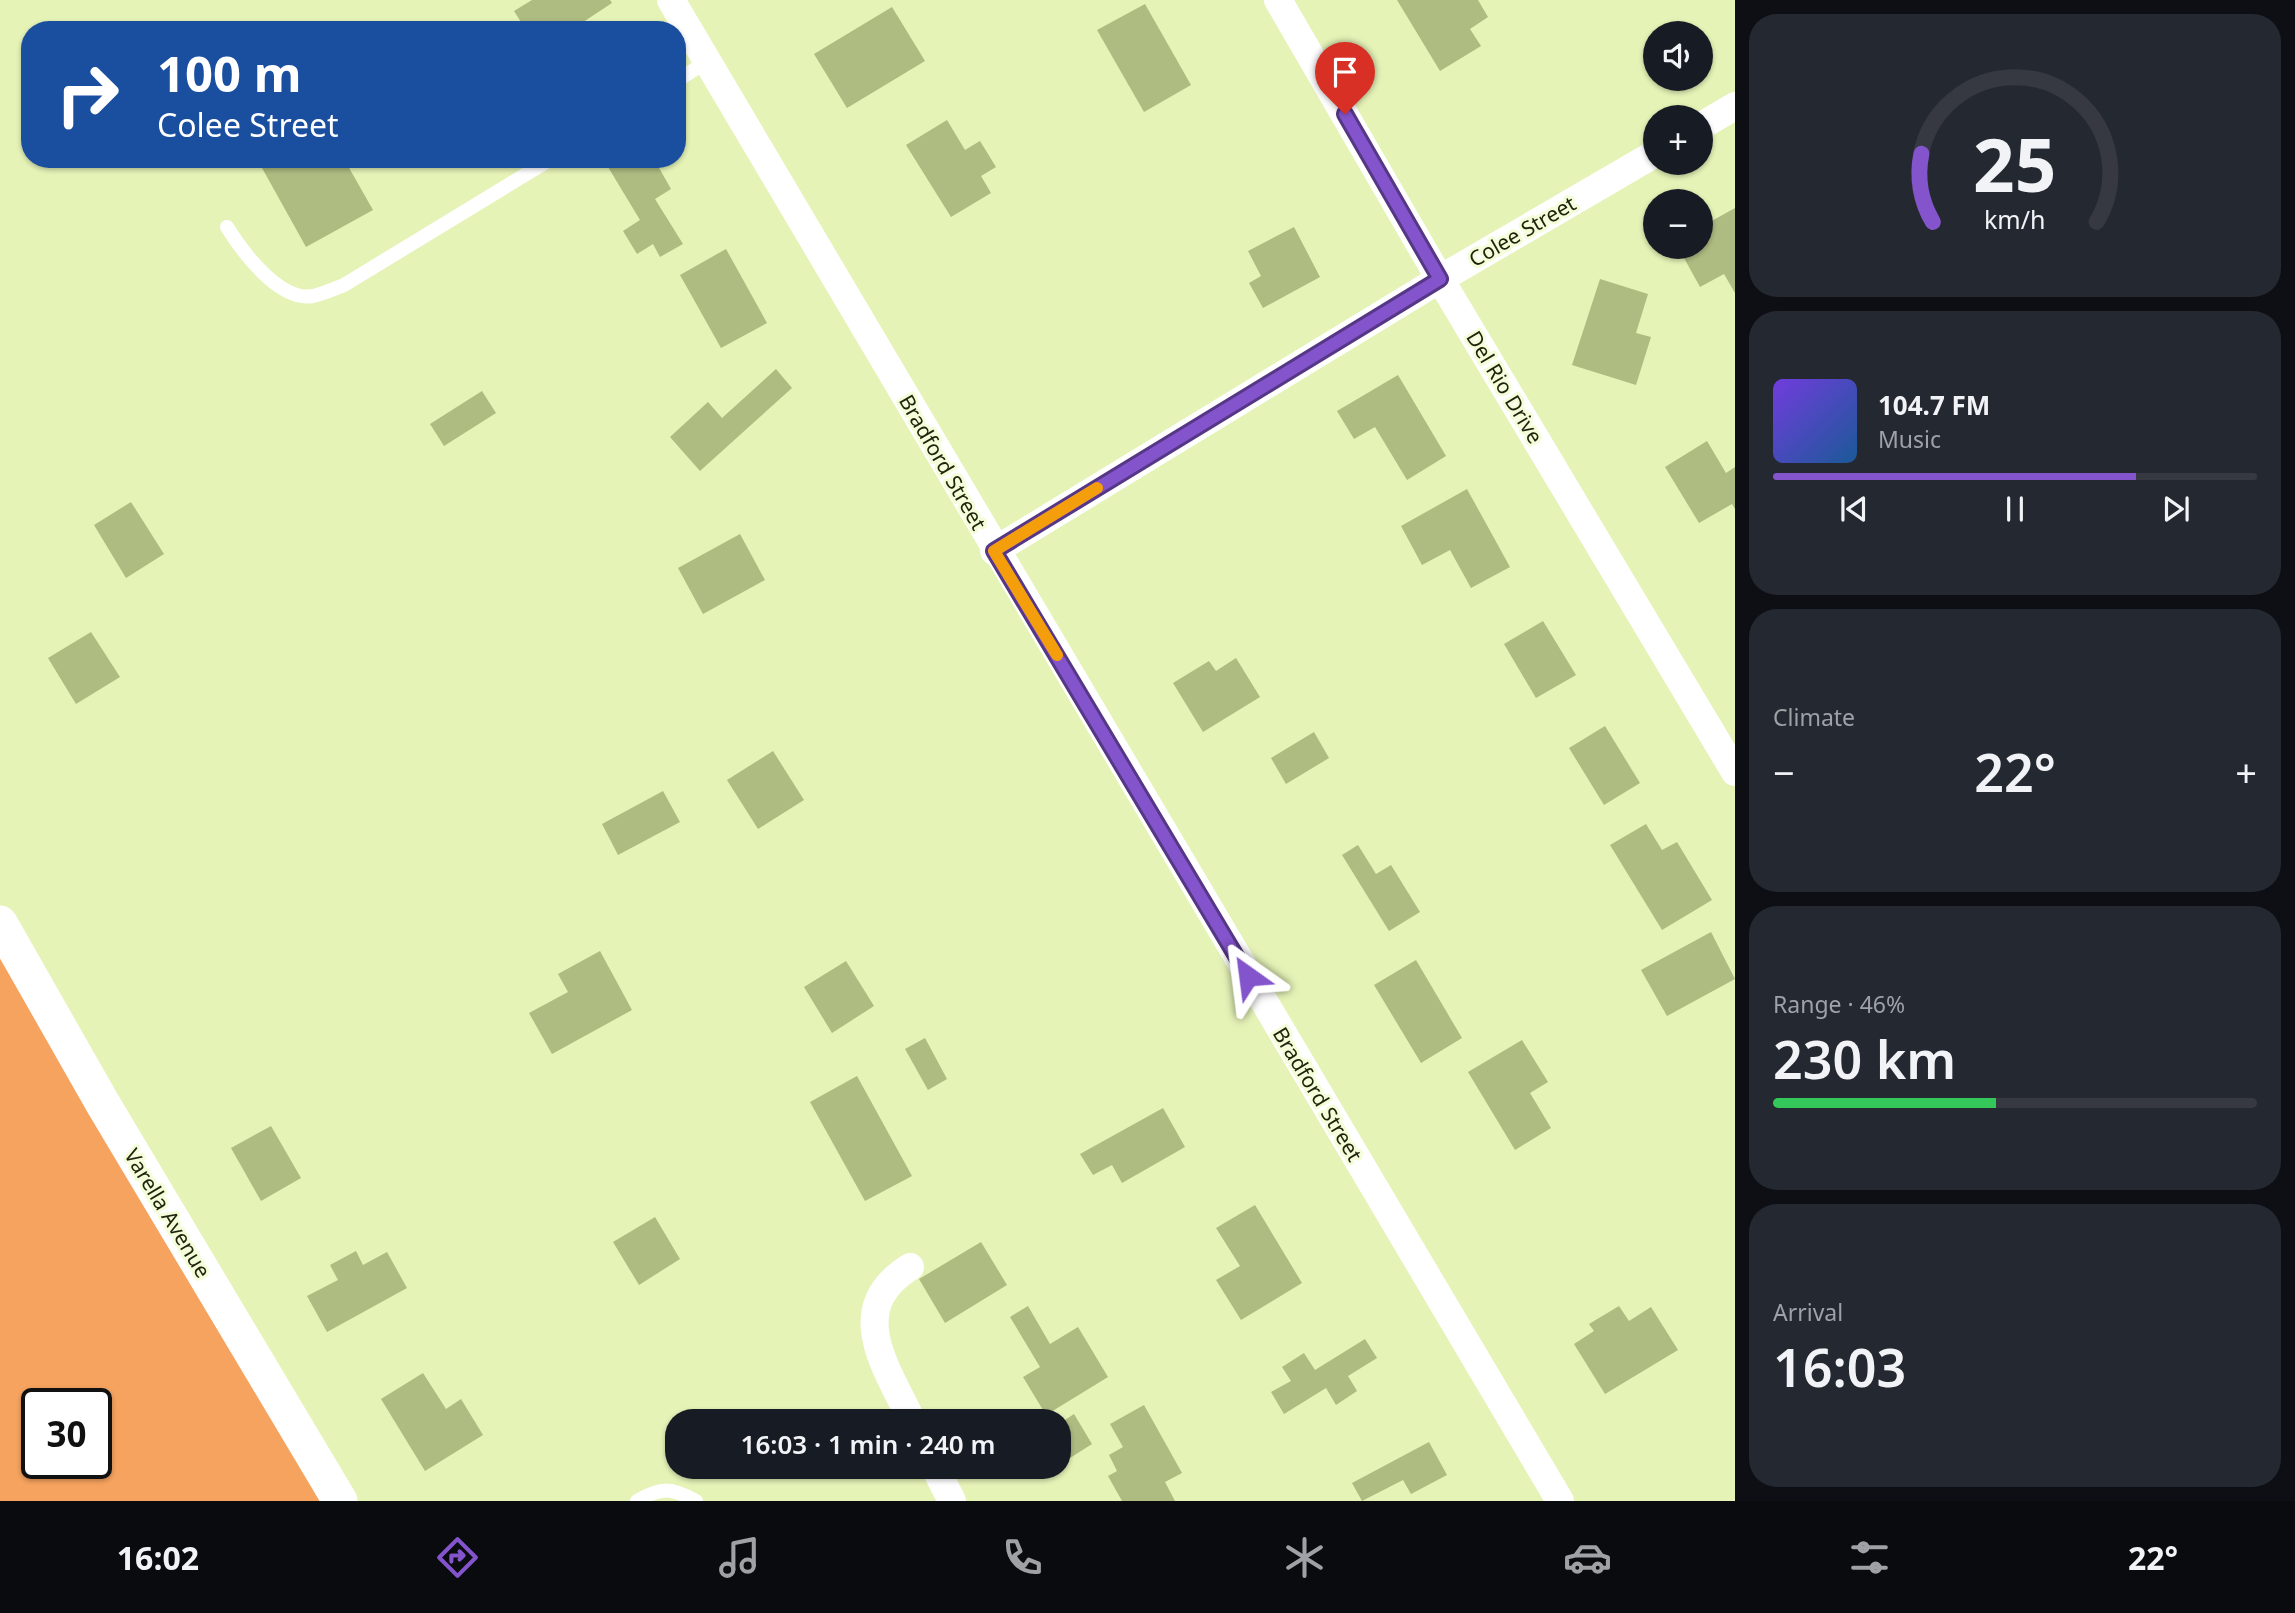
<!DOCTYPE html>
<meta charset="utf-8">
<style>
:root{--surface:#171b24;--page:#242831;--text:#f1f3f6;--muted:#9ea1a6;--line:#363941;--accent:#8454cd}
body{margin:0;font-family:"Noto Sans",sans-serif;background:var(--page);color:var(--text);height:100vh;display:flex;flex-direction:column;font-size:26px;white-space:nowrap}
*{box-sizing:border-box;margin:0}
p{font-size:23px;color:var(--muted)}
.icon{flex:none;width:38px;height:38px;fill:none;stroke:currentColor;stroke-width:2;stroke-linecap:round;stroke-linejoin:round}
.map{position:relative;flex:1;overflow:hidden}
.details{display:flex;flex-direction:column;gap:14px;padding:14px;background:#0d0f14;width:560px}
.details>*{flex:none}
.banner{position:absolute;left:21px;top:21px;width:665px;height:147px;border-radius:28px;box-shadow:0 2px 5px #0004;background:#1a4fa0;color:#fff;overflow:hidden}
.buttons{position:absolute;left:1643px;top:21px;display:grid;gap:14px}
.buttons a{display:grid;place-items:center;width:70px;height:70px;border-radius:50%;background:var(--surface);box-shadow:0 2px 5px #0004;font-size:35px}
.speed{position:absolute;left:21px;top:1388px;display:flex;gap:14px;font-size:35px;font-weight:700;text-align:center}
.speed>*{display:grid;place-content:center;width:91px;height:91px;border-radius:50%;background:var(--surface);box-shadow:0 2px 5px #0004;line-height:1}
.speed .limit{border:4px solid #111;border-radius:10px;background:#fff;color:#111}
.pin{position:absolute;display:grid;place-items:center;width:60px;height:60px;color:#fff;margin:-72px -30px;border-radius:50% 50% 50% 0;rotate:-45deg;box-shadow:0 0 7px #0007}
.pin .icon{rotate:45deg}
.me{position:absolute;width:77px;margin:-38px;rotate:329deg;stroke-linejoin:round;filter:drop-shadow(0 0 5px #0008)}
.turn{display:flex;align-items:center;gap:24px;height:147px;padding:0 21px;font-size:32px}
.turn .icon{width:91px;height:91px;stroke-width:2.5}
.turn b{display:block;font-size:49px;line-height:60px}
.big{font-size:52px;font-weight:600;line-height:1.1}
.details .widget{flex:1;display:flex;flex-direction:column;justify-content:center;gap:10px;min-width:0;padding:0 24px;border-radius:28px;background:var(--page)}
.details .dial{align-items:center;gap:0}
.dial svg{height:182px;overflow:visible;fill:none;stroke:var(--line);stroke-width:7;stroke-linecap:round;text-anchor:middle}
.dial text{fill:var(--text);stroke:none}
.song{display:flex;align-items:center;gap:21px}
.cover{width:84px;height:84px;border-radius:10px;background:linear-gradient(135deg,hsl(260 70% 55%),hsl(210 70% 35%))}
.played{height:7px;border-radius:4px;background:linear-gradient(90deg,var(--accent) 75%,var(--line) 75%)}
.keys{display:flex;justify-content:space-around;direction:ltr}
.heat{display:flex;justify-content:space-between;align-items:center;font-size:38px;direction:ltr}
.charge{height:10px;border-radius:5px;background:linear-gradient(90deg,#34c759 46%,var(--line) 0)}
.trip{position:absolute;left:665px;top:1409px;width:406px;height:70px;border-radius:28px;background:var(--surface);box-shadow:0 2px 5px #0004;font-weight:600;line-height:70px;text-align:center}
.menu{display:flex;height:112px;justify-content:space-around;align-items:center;background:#090b0e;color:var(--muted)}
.menu .icon{width:49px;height:49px}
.menu .selected{color:var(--accent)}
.menu b{font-size:32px;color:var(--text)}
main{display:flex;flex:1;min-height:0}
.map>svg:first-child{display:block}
.green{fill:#f6a35f;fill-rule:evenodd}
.building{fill:#aebb81}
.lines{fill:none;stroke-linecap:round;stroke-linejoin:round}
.service{stroke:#fff;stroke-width:14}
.minor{stroke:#fff;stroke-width:28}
.tertiary{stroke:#fff;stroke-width:35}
.route-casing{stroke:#563785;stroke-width:18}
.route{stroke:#8454cd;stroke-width:12}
.slow{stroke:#f59e0b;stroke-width:12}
.labels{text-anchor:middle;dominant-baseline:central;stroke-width:6;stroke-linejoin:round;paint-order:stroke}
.street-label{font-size:21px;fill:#1f230c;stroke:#f4fdd9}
</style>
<main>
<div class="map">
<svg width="1735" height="1501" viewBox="0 0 1735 1501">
<rect width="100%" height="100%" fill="#e5f3b7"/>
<path class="green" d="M0 957 320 1501H0ZM37 1404H96V1463H37Z"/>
<g class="building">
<path d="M532 0H610L612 3 571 30H526L514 11Z"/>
<path d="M1397 0H1478L1488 17 1470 29 1481 46 1440 71Z"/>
<path d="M1145 4 1191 85 1144 112 1097 30Z"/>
<path d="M892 7 925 61 847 108 814 54Z"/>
<path d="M947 120 965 150 980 141 996 167 981 176 991 193 951 217 906 145Z"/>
<path d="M257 159H344L373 210 306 247Z"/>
<path d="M609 159H631L635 166 646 159H654L671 189 655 199 683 244 660 257 653 244 637 254 623 231 640 220 605 162Z"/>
<path d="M1735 208V293L1724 274 1700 287 1678 247H1701V227Z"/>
<path d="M1294 227 1320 277 1263 308 1249 283 1261 276 1248 251Z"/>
<path d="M726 249 767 323 721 348 680 275Z"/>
<path d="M1600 279 1648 294 1636 333 1651 337 1636 385 1572 365Z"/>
<path d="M776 369 792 388 700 471 670 437 708 402 722 418Z"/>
<path d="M1398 375 1446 456 1407 480 1375 427 1354 439 1337 411Z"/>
<path d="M482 391 496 413 444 446 430 424Z"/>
<path d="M1707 441 1726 473 1735 467V509L1732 504 1699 523 1665 467Z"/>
<path d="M1467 489 1510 567 1471 588 1450 550 1422 565 1401 526Z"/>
<path d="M131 502 164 554 126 578 94 525Z"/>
<path d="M740 534 765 580 703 614 678 568Z"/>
<path d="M1543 621 1576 675 1536 698 1504 644Z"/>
<path d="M91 632 120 677 76 704 48 658Z"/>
<path d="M1236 658 1260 697 1203 732 1173 683 1209 661 1216 671Z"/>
<path d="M1605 726 1640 783 1604 805 1569 748Z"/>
<path d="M1314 732 1329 758 1286 784 1271 758Z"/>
<path d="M773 751 804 800 758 829 727 780Z"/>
<path d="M663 791 680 822 618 855 602 824Z"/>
<path d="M1646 824 1662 850 1677 842 1712 900 1662 930 1610 845Z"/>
<path d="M1358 845 1376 874 1391 865 1420 912 1389 931 1342 855Z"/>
<path d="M1711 932 1735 979 1667 1016 1641 970Z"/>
<path d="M600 951 632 1010 552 1054 529 1013 568 992 558 974Z"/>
<path d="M1416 960 1462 1038 1421 1063 1374 985Z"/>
<path d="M846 961 874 1006 832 1033 804 987Z"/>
<path d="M925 1038 947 1079 928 1090 905 1049Z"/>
<path d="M1522 1040 1548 1082 1530 1093 1551 1128 1515 1150 1468 1072Z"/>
<path d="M857 1076 912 1176 865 1201 810 1102Z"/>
<path d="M1163 1108 1185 1147 1122 1183 1112 1165 1093 1175 1080 1154Z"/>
<path d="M271 1126 301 1178 261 1201 231 1148Z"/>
<path d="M1255 1205 1302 1283 1241 1320 1216 1280 1240 1266 1216 1228Z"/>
<path d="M655 1217 680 1259 639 1285 613 1242Z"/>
<path d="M981 1242 1007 1285 945 1323 919 1279Z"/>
<path d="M356 1251 363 1265 387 1252 407 1288 327 1332 307 1296 338 1280 330 1265Z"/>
<path d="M1028 1306 1050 1344 1078 1327 1108 1377 1046 1415 1023 1377 1040 1367 1010 1317Z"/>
<path d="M1619 1306 1629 1321 1651 1307 1678 1350 1605 1394 1574 1344 1594 1331 1589 1324Z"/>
<path d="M1365 1339 1377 1358 1348 1376 1357 1391 1336 1405 1326 1388 1284 1414 1271 1392 1291 1381 1282 1367 1304 1353 1315 1370Z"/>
<path d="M423 1373 446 1409 461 1399 483 1435 425 1471 381 1399Z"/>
<path d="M1144 1405 1182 1473 1165 1482 1175 1501H1122L1108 1476 1117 1471 1109 1455 1123 1447 1110 1424Z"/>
<path d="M1074 1414 1092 1444 1070 1458 1059 1440V1424Z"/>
<path d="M1429 1442 1447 1475 1411 1494 1403 1480 1362 1501 1352 1483Z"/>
</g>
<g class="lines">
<g class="service">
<path d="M677 81 707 61"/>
<path d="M227 227C242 251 279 302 313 296 323 294 334 289 344 285L551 159"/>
<path d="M637 1501C661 1487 671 1487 696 1501"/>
</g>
<g class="minor">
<path d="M671 0 1560 1501"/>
<path d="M1278 0 1440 279 1735 772"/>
<path d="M1701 126 1735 106"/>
<path d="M994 551 1440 279 1656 153"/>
<path d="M910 1267C843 1309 887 1368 912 1421"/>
<path d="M934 1466 952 1501"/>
</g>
<path class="tertiary" d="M0 923 103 1104 340 1501"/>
</g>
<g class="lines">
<g class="route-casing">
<path id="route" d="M1248 976 994 551 1440 279 1345 114"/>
</g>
<use href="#route" class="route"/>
<path class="slow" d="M1057 655 994 551 1097 488"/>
</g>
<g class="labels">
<g class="street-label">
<text transform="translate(1522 231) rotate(-30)">Colee Street</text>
<text transform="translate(1505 387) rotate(59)">Del Rio Drive</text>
<text transform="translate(943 462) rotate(60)">Bradford Street</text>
<text transform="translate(1318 1094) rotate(59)">Bradford Street</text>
<text transform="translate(168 1213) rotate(59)">Varella Avenue</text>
</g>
</g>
</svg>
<div class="buttons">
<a><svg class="icon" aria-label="sound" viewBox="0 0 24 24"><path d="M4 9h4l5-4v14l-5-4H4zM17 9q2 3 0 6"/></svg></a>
<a>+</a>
<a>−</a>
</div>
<div class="speed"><div class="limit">30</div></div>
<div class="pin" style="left:1345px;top:114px;background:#d93025"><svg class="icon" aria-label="arrive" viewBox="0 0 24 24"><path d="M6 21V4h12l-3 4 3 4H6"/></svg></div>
<svg class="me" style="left:1248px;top:976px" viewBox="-20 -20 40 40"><path d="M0-17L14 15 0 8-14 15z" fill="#8454cd" stroke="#fff" stroke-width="4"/></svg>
<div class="trip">16:03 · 1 min · 240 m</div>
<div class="banner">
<div class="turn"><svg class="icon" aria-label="right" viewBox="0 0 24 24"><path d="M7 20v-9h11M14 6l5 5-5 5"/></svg><div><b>100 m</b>Colee Street</div></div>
</div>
</div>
<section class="details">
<div class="widget dial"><svg viewBox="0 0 100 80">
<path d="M14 69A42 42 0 1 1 86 69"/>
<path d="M14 69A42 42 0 0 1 9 39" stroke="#8454cd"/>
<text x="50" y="56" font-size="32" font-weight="700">25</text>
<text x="50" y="72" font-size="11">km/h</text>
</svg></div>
<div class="widget">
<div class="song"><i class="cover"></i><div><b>104.7 FM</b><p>Music</p></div></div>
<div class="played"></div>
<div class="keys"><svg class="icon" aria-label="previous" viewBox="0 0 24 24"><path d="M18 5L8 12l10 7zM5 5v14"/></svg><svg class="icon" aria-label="pause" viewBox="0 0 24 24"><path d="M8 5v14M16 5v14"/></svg><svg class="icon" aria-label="next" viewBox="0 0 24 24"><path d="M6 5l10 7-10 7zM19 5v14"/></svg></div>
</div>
<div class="widget"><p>Climate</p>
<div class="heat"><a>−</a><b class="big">22°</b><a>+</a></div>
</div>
<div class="widget"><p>Range · 46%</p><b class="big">230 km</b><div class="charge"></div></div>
<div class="widget"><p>Arrival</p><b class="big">16:03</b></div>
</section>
</main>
<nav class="menu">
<b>16:02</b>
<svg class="icon selected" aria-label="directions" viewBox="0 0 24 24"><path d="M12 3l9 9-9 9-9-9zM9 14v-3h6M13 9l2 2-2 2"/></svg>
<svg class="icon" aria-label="music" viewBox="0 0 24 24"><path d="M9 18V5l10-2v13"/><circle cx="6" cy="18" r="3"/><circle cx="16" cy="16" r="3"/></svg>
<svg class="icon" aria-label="phone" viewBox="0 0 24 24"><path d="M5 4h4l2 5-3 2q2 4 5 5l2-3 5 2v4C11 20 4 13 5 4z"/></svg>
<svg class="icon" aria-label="climate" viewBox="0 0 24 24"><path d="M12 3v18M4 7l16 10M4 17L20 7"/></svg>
<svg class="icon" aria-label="car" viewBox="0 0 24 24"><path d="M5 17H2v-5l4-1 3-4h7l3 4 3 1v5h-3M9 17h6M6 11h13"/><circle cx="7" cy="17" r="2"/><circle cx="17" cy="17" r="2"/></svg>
<svg class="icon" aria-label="filters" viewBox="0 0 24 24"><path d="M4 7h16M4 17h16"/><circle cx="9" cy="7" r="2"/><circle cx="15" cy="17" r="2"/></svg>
<b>22°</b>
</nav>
